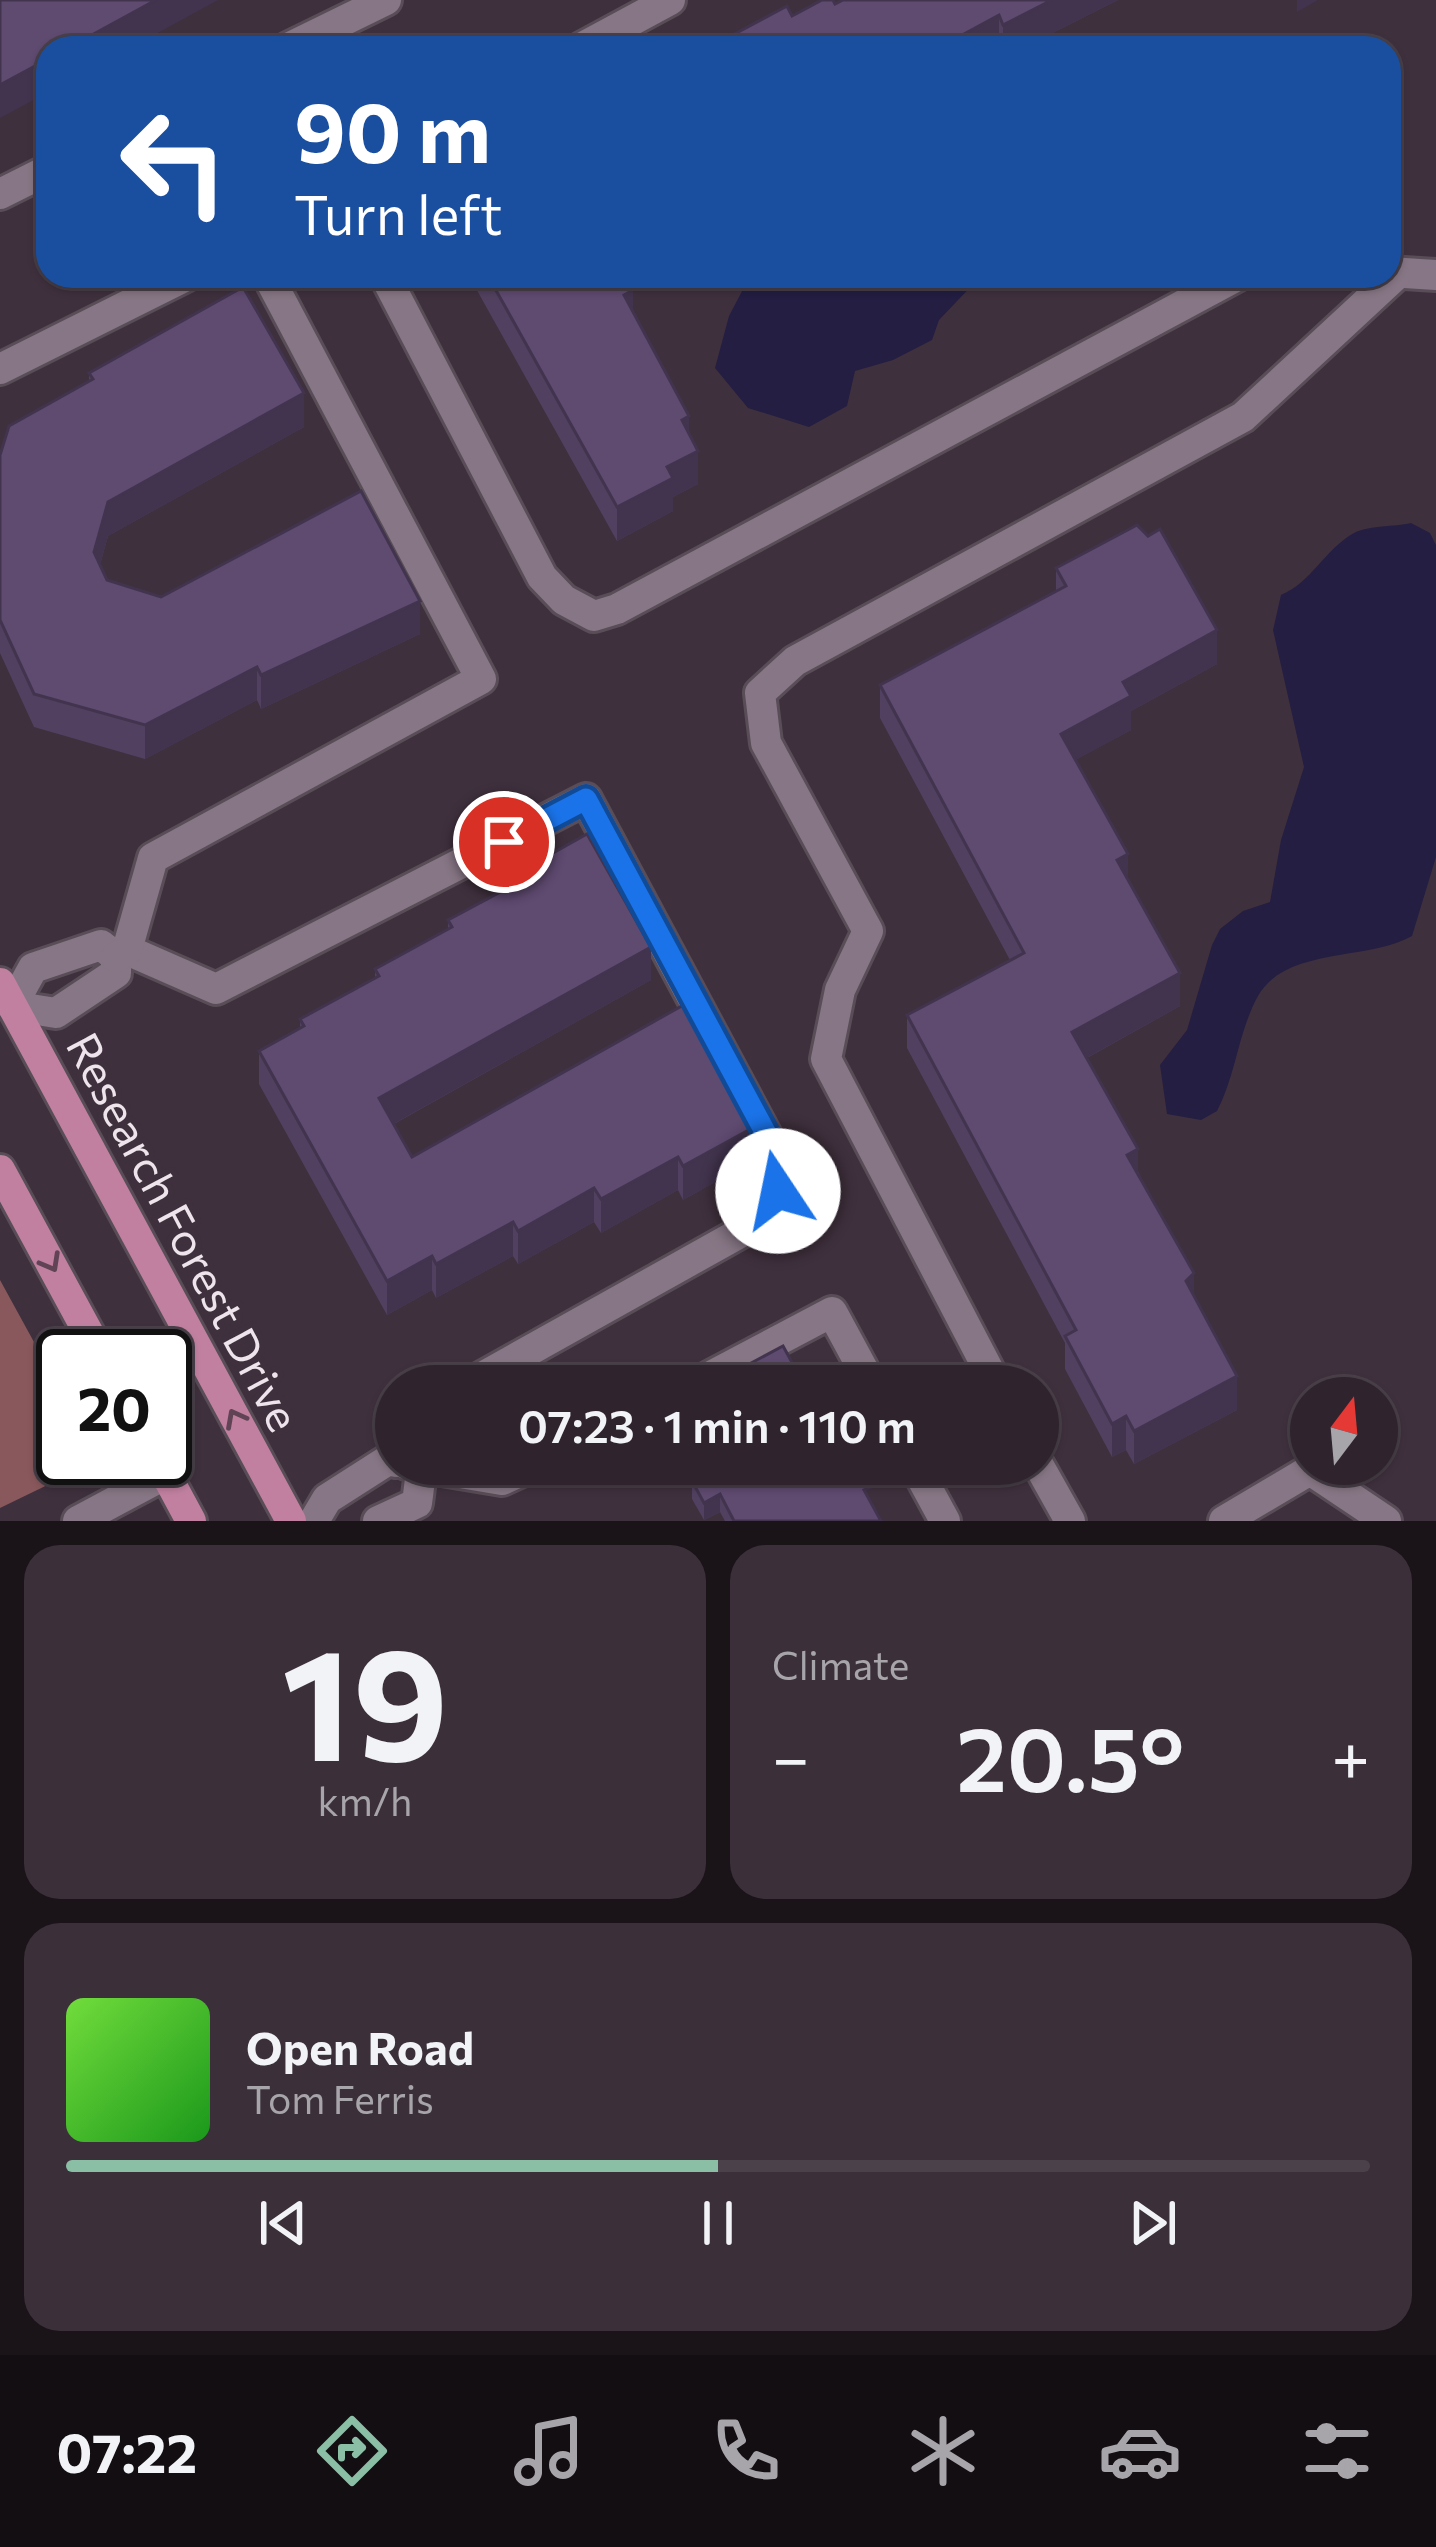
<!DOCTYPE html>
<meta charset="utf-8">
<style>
:root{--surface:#2f242e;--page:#3b303a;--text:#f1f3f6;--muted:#a7a4aa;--line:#4a414a;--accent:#8abfa5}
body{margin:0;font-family:Commissioner,sans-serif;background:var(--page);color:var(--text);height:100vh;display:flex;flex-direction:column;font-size:45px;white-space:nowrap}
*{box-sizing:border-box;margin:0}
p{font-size:39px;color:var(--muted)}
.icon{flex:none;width:66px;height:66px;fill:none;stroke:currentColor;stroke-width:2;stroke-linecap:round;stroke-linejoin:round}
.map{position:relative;height:1521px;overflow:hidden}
.details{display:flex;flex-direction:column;gap:24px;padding:24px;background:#1a1419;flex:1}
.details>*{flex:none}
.top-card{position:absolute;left:36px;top:36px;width:1365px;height:252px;border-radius:36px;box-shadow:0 3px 9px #0004,0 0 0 3px var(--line);background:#1a4fa0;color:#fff;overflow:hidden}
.needle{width:78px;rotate:16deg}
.tools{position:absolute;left:1290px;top:1377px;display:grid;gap:24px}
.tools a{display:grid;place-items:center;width:108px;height:108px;border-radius:50%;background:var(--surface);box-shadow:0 3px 9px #0004,0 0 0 3px var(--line);font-size:60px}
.speed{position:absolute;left:36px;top:1329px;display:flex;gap:24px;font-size:60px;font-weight:700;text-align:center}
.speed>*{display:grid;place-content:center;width:156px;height:156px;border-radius:50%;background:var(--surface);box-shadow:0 3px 9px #0004,0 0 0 3px var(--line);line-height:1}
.speed .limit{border:6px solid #111;border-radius:18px;background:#fff;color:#111}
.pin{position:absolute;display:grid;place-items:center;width:102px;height:102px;color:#fff;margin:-51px;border:6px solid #fff;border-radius:50%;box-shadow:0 3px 12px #0007}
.me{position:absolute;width:132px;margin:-66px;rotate:349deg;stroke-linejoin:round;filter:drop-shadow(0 0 9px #0008)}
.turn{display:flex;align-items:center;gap:42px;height:252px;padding:0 60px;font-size:54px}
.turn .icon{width:156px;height:156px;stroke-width:2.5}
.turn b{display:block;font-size:84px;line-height:102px}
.big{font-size:90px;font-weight:600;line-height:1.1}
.details .widget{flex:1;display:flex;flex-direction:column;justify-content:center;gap:18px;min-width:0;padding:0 42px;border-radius:36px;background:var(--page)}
.details .dial{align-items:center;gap:0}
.dial b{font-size:156px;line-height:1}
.song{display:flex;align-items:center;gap:36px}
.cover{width:144px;height:144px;border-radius:18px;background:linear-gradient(135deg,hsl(100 70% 55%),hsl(120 70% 35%))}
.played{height:12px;border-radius:6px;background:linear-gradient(90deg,var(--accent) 50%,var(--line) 50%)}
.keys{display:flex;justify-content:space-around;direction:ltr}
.heat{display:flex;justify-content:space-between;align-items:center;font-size:66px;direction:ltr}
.details .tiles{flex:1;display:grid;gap:24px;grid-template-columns:1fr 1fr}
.widget:last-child{grid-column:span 2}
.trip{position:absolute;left:375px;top:1365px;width:684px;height:120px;border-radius:60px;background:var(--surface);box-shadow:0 3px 9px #0004,0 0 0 3px var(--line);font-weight:600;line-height:120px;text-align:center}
.tab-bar{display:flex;height:192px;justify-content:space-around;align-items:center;background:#130e12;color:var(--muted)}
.tab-bar .icon{width:84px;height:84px}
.tab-bar .active{color:var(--accent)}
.tab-bar b{font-size:54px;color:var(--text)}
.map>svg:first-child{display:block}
.forest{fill:#89585c}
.water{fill:#231e42}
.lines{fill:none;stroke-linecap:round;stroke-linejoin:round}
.minor-casing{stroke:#594d58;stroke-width:36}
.major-casing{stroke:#594d58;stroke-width:36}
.minor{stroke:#877685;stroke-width:30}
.major{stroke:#c180a0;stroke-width:30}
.wall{fill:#524060}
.shaded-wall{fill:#42344e}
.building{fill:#5f4a70;stroke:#42344e;stroke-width:3}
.oneway{stroke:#604456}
.route-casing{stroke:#114b97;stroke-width:30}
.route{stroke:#1a73e8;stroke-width:21}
.labels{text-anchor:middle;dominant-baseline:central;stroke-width:12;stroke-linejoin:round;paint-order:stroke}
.street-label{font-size:45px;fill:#ede4ec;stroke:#3f303d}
</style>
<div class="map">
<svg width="1436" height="1521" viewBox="0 0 1436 1521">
<rect width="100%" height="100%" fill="#3f303d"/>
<path class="forest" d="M0 1280 63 1395V1458L99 1460 0 1508Z"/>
<g class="water">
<path d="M750 276H981L939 320 932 340 893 360 855 371 847 406 809 427 748 408 715 368 729 316Z"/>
<path d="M1411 523 1430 533 1436 545V857L1412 936C1368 961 1285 947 1258 996 1238 1032 1236 1075 1217 1111L1201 1120 1167 1114 1160 1065 1187 1030 1212 945 1220 929 1243 911 1270 902 1281 840 1304 767 1273 630 1281 595C1312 582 1324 550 1354 533 1369 525 1394 527 1411 523Z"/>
</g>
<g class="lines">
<g class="minor-casing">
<g id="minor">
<path d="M288 48 386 0"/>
<path d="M581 48 670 0"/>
<path d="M0 194 48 170"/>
<path d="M1389 272 1436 275"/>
<path d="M385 276 542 577 564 600 594 616 617 609 1237 276"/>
<path d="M0 369 186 276"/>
<path d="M101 945 116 957V973L56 1013 12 1006 33 968Z"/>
<path d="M127 950 216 989 586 799 783 1167 772 1215 466 1386"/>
<path d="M116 957 127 950 153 858 481 679 268 276"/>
<path d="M692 1386 832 1312 872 1386"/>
<path d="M997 1386 826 1059 840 990 868 931 766 743 760 693 795 661 1243 417 1395 276"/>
<path d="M406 1464 502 1480 537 1464"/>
<path d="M914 1464 945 1521"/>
<path d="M1038 1464 1070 1521"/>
<path d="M78 1521 166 1474"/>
<path d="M314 1521 327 1499 388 1460 396 1462"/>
<path d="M378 1521 417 1503 422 1464"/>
<path d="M1224 1521 1310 1470 1386 1521"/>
</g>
</g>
<g class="major-casing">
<g id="major">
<path d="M0 983 291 1521"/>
<path d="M0 1170 101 1356"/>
<path d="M157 1458 191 1521"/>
</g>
</g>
<use href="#minor" class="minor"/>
<use href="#major" class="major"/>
</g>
<g class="wall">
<path d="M1118 0 1023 48H708L792 16 835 4Z"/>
<path d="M469 276H628L626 277 633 311 689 434 698 484 673 497V511L617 541Z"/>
<path d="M89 373 304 427 108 536 100 565 107 580 161 597 420 634 261 709 257 700 145 759 34 727 0 653V455L89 381Z"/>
<path d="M1056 568 1217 664 1131 711V730L1075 760 1180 1006 1087 1058 1194 1295 1237 1410 1134 1464 1126 1450 1112 1457 1065 1369V1343L907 1048V1015L1010 960 880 718V685L1056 591Z"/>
<path d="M526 868 651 980 394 1124 412 1157 756 1159 683 1200 678 1190 601 1233 594 1222 518 1264 513 1256 436 1298 432 1290 387 1315 259 1084V1051L300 1028V1019L375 978V969L448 929V920L526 878Z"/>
<path d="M683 1464H842L848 1476 871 1502 881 1521H725L720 1512 704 1520 692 1499V1481Z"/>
</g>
<g class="shaded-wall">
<path d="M156 0H218L130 48H68Z"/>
<path d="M1052 0H1118L1023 48H1003V25Z"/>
<path d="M1297 0H1318L1297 12Z"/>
<path d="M999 15V48H938Z"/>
<path d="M48 59V92L0 118V85Z"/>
<path d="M633 290V324L624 295Z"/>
<path d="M304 393V427L108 536 94 586V552L108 502Z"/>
<path d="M689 416V450L682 420Z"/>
<path d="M698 451V484L673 497V511L617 541V507L667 467Z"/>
<path d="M420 601V634L261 709V675Z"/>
<path d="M1217 630V664L1131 711V730L1061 768V734L1123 682Z"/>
<path d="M257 667V700L145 759V725Z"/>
<path d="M1128 854V888L1117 860Z"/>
<path d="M651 947V980L379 1132V1098Z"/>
<path d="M1180 973V1006L1072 1066V1032Z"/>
<path d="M756 1126V1159L683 1200V1166Z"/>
<path d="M1138 1149V1182L1127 1155Z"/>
<path d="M678 1157V1190L601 1233V1199Z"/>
<path d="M594 1188V1222L518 1264V1231Z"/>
<path d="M513 1222V1256L436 1298V1264Z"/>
<path d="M432 1256V1290L387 1315V1281Z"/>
<path d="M1194 1273V1307L1186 1281Z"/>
<path d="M1237 1376V1410L1134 1464V1431Z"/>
<path d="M1126 1416V1450L1112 1457V1424Z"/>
<path d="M720 1494V1512L704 1520V1503Z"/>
</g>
<g class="building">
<path d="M0 0H156L68 48H48V59L0 85Z"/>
<path d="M822 0H833L835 4 843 0H1052L1003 25 999 15 938 48H708L787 6 792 16Z"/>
<path d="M488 276H625L633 290 624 295 689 416 682 420 698 451 667 467 673 478 617 507Z"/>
<path d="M243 287 304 393 108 502 94 552 107 580 161 597 361 491 420 601 261 675 257 667 145 725 34 694 0 620V455L9 426 93 379 89 373Z"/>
<path d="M1137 525 1148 536 1160 529 1217 630 1123 682 1131 696 1061 734 1128 854 1117 860 1180 973 1072 1032 1138 1149 1127 1155 1194 1273 1186 1281 1237 1376 1134 1431 1126 1416 1112 1424 1065 1336 1076 1330 907 1015 1024 953 880 685 1066 586 1056 568Z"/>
<path d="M587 834 651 947 379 1098 412 1157 687 1003 756 1126 683 1166 678 1157 601 1199 594 1188 518 1231 513 1222 436 1264 432 1256 387 1281 259 1051 304 1026 300 1019 379 976 375 969 452 927 448 920 528 877 526 868Z"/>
<path d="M783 1346 805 1386H708Z"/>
<path d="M693 1464H842L848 1476 861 1469 871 1487 864 1490 881 1521H734L720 1494 704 1503 692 1481 700 1477Z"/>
</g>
<defs><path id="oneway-chevron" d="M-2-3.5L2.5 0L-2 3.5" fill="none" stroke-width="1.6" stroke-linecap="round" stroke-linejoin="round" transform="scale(3)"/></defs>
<g class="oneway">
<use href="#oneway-chevron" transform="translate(51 1263) rotate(61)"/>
<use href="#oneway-chevron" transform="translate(235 1418) rotate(-118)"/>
</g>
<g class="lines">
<g class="route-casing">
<path id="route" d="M504 842 586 799 784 1167 778 1191"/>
</g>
<use href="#route" class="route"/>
</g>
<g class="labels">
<g class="street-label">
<text transform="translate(185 1231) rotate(62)">Research Forest Drive</text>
</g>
</g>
</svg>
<div class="tools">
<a><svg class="needle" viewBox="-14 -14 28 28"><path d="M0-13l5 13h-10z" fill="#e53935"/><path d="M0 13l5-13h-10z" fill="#a7a4aa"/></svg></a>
</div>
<div class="speed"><div class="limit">20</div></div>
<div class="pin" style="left:504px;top:842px;background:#d93025"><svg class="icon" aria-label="arrive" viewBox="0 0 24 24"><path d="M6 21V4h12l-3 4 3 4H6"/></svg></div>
<svg class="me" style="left:778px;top:1191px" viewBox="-20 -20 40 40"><circle r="19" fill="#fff"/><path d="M0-13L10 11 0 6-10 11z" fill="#1a73e8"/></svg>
<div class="trip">07:23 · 1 min · 110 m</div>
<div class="top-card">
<div class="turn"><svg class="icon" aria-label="left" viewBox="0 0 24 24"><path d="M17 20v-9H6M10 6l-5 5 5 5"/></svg><div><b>90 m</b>Turn left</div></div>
</div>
</div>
<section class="details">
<div class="tiles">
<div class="widget dial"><b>19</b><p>km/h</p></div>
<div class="widget"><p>Climate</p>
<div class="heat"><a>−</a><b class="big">20.5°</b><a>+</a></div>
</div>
<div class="widget">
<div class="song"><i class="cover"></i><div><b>Open Road</b><p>Tom Ferris</p></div></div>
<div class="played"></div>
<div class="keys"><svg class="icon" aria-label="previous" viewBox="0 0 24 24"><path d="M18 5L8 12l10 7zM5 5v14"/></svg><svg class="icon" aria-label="pause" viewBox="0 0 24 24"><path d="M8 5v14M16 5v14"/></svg><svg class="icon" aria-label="next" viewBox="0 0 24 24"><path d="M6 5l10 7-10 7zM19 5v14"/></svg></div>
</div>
</div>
</section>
<nav class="tab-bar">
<b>07:22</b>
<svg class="icon active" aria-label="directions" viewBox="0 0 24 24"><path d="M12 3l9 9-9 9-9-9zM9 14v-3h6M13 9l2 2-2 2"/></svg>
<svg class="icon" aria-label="music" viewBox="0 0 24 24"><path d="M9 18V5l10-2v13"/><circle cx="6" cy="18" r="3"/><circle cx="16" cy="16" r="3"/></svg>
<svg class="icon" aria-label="phone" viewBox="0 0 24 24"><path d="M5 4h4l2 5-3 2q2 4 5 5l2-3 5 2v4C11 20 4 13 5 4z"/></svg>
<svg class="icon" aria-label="climate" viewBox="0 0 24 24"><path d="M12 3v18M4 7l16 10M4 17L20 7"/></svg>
<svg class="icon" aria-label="car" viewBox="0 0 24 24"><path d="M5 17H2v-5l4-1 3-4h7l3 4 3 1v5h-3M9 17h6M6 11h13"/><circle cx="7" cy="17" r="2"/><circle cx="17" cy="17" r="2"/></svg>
<svg class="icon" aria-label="filters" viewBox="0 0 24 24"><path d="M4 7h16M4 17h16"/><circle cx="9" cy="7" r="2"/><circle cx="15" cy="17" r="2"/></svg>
</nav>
